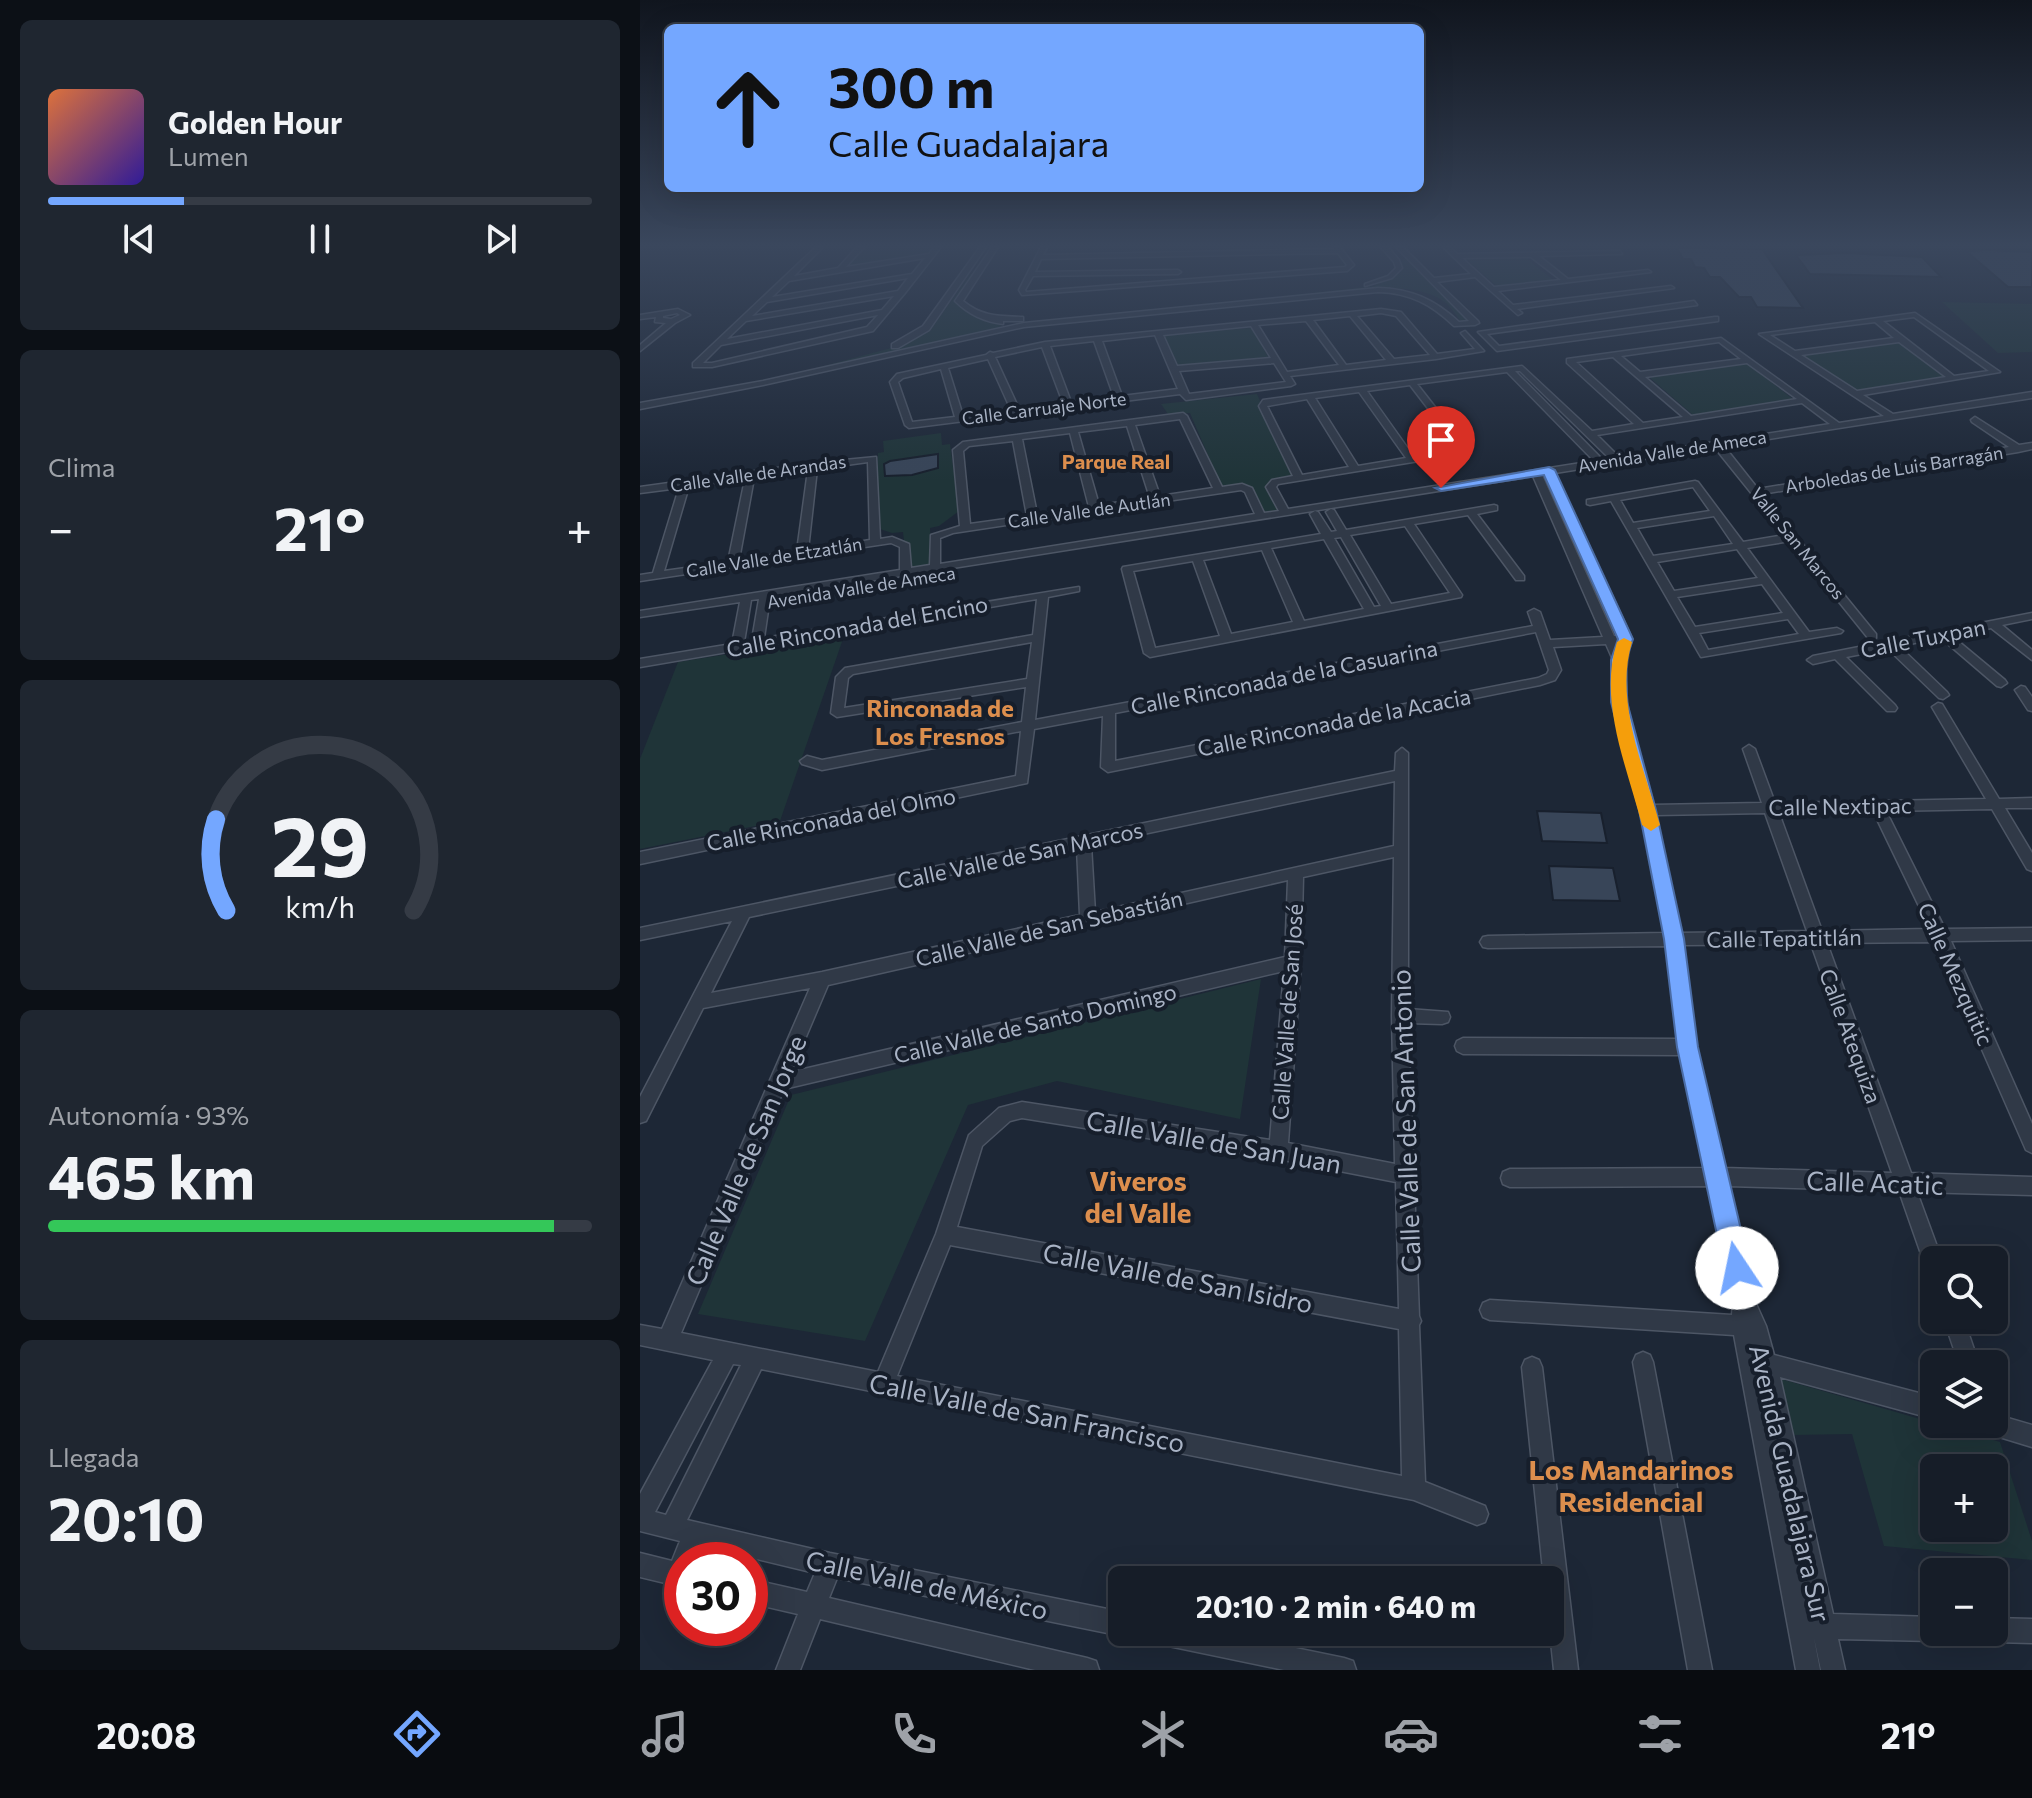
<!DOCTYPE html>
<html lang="es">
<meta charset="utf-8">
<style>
:root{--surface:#161d28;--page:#1f2630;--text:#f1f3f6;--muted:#9ea2a8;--line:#353b45;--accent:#74a7ff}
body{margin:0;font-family:Commissioner,sans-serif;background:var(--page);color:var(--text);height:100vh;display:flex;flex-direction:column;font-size:30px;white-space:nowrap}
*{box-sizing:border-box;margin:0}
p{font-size:26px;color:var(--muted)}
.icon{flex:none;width:44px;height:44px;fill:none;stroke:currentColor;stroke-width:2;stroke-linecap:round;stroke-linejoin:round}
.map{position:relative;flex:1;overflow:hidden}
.sheet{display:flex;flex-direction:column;gap:20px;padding:20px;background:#0c1016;width:640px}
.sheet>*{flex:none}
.guide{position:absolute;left:24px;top:24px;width:760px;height:168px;border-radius:12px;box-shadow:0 8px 32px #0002,0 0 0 2px var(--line);background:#74a7ff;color:#111;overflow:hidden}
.tools{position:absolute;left:1280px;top:1246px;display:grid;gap:16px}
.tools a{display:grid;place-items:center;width:88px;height:88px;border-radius:12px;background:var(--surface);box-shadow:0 8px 32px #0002,0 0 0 2px var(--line);font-size:40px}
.speed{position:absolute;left:24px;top:1542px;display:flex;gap:16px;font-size:40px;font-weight:700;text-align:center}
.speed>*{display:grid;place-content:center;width:104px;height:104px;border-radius:50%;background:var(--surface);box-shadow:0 8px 32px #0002,0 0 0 2px var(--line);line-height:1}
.speed .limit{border:12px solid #d22;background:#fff;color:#111}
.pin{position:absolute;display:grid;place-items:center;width:68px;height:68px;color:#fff;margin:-82px -34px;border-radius:50% 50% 50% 0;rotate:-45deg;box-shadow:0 0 8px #0007}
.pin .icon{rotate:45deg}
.me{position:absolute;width:88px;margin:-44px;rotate:349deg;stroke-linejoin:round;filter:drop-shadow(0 0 6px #0008)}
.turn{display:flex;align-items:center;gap:28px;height:168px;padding:0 32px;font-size:36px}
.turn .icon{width:104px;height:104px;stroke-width:2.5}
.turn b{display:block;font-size:56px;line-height:68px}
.big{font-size:60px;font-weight:700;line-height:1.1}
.sheet .widget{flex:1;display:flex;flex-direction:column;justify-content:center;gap:12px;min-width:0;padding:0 28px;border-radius:12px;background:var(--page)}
.sheet .dial{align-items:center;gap:0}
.dial svg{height:208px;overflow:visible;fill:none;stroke:var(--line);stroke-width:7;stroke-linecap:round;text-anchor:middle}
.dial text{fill:var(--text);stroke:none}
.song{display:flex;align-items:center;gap:24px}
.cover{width:96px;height:96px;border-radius:12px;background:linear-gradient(135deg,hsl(20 70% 55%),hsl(250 70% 35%))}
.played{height:8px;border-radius:4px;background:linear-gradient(90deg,var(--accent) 25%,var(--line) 25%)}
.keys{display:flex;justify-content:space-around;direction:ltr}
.heat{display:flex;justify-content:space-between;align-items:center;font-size:44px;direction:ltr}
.charge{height:12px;border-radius:6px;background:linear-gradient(90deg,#34c759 93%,var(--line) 0)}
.trip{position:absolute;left:468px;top:1566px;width:456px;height:80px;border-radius:12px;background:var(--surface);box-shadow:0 8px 32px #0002,0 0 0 2px var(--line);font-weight:700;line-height:80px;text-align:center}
.tab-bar{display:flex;height:128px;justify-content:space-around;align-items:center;background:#090c10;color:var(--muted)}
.tab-bar .icon{width:56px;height:56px}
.tab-bar .selected{color:var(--accent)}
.tab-bar b{font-size:36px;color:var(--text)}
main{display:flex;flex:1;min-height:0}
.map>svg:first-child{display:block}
.green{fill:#1f3438;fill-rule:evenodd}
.building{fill:#384558;stroke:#18202d;stroke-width:2}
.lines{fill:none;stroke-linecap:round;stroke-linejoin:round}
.minor-casing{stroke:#4d5665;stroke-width:3}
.minor{fill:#303947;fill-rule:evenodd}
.route{fill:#74a7ff;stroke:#4b6da6;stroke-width:2}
.slow{fill:#f59e0b}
.labels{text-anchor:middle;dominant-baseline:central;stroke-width:8;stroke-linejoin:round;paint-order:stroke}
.far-street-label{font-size:18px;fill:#a9b3c5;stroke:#161e2b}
.far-neighbourhood-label{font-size:20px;font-weight:bold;fill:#dc8e4d;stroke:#161e2b}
.street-label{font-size:22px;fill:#a9b3c5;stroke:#161e2b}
.neighbourhood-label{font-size:24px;font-weight:bold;fill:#dc8e4d;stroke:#161e2b}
.near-street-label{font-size:26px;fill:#a9b3c5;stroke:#161e2b}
.near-neighbourhood-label{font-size:28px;font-weight:bold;fill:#dc8e4d;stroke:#161e2b}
</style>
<main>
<section class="sheet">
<div class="widget">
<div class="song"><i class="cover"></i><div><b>Golden Hour</b><p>Lumen</p></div></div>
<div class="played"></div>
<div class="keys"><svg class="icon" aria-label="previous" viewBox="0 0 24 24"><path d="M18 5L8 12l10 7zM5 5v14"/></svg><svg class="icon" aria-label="pause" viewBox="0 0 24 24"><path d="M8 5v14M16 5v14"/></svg><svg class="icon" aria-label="next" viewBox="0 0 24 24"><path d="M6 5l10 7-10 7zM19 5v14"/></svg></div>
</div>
<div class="widget"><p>Clima</p>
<div class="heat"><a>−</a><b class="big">21°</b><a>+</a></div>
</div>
<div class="widget dial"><svg viewBox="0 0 100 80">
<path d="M14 69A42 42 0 1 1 86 69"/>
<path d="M14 69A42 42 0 0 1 10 34" stroke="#74a7ff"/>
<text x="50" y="56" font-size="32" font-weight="700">29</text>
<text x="50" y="72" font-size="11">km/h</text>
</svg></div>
<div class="widget"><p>Autonomía · 93%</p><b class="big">465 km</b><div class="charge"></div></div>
<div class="widget"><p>Llegada</p><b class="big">20:10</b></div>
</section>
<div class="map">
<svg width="1392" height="1670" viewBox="0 0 1392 1670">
<rect width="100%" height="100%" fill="#1d2736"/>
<g class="green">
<path d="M224 247H293L289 252 208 266Z"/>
<path d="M885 257 913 280 857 286 825 258Z"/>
<path d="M762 259H766L831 321 822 323C817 317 812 308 806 303 770 275 691 294 649 299L646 296 734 286 760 273Z"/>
<path d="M330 274H335L319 301 357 321 361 326 356 329 180 367 266 344 290 331Z"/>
<path d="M1302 302 1392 304V352L1358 353Z"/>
<path d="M612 328 628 357 538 366 524 335Z"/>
<path d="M1259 341 1307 377 1214 391 1159 355Z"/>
<path d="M1106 362 1154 400 1053 415 1009 377Z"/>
<path d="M617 394 651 475 634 480 640 511 622 514 611 490 582 488 550 413 528 414 521 404Z"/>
<path d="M301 433 302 445 310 444 319 511 299 526 290 528 292 565 267 570 263 532 252 533 234 527 238 453 244 452 243 441Z"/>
<path d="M204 636 140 821 0 849V759L38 662Z"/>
<path d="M621 979 600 1119 417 1081 328 1105 225 1341 58 1314 151 1095Z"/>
<path d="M1141 1379 1360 1442 1392 1541V1560L1244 1546 1212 1434 1153 1435ZM1294 1468H1354V1528H1294Z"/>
</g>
<g class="building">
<path d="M1037 248 1122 249 1163 308 1117 307 1111 297H1099L1080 277H1070L1064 268 1055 267 1051 259H1043Z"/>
<path d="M1348 250 1392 252V287H1368L1326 251Z"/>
<path d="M1206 253 1282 257 1301 277 1170 274 1156 255Z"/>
<path d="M298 454V468L272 475 245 476 244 464 250 461Z"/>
<path d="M897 811 961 813 967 843 902 841Z"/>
<path d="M909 866 973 868 980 901 913 900Z"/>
</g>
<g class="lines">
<g class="minor-casing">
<g id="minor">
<path d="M176 247H183L154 276 198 268 217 247H224L206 267 289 254 294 247H301L265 293 233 331 72 367H53V363ZM285 258 272 274 132 297 149 281ZM268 278 258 291 112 316 127 302ZM254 296 242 310 87 339 106 321ZM238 315 227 327 72 363H63L81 345Z"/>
<path d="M340 247H346L289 330 258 348H252V344L283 326Z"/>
<path d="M352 247H358L323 301C341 316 357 316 380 317H383V321H363V324C345 322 328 314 315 301Z"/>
<path d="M401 247H407L403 255 694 249 693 247H700L714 265 707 271 382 295 379 290ZM698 253 707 265 705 267 386 292 385 290 393 276 538 274 541 272 538 270 395 272 401 259Z"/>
<path d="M741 247H748L759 260 762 268 752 278 725 286V284L748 276 756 268 754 262Z"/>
<path d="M756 247H763L794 278 831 274 803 247H810L817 254 980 251 982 254 899 256 928 279 1008 270 1011 272 858 291 873 305 1031 286 1034 288 877 309 882 313 878 315 835 277 797 282 838 321 839 323 835 325 814 326C791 304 770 293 738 292L384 327 123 385 0 409V403L123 381 384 323 738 288C771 289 794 299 819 322L829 321ZM891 257 921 280 854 287 822 258Z"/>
<path d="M1054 301 1057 305 847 334 859 346 1075 317H1078V321L857 351 838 332Z"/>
<path d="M38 309 50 315 35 323 0 351V345L26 323 15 322 16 317 0 319V315ZM37 313 40 315 31 319 23 318V316Z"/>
<path d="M741 309 761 312 797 354 835 349 821 333 825 331 844 351 796 359 650 376 655 384 651 386 546 400 540 394 269 428 265 425 250 382 257 374 346 355 350 352 353 353 405 342ZM741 313 756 316 790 355 754 359 717 316ZM710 316 746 360 706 365 673 320ZM666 321 699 365 647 372 618 325ZM611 326 631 358 537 366 523 335ZM515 335 538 389 482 396 462 341ZM454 341 474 397 431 402 410 346ZM402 347 423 403 379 409 355 357ZM348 359 371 410 323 416 308 368ZM634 363 646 382 549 394 539 371ZM301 369 315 417 272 422 258 382 263 378Z"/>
<path d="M1275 313 1360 372 1223 395 1253 414 1392 392V398L1084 446 1118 489 1369 447 1332 422 1331 420 1335 417 1379 445 1392 443V449L1378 452 1122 494 1236 634V638H1228L1150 541 1107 548 1169 632 1197 628 1203 631 1201 633 1061 657 971 501 950 505 947 504V500L1055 481 1058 482 1103 542 1145 535 1075 448 984 462 980 466 975 463 968 465 967 468 964 469 959 466 915 473 992 639C974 694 999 751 1013 805L1122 803 1103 749 1109 745 1115 749 1135 803 1346 799 1292 707 1298 703 1302 704 1359 799 1392 798V808H1365L1392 853V871L1387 869 1352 809 1246 811 1305 929 1392 928V940L1311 941 1392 1124V1153L1386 1150 1295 942 1187 943 1271 1173 1392 1177V1195L1277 1192 1302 1260H1294V1274L1287 1271 1259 1191 1088 1186 1113 1297 1126 1326 1134 1355 1294 1397V1419L1140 1377 1193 1614 1294 1617V1632H1305L1303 1638 1294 1641 1198 1639 1205 1670H1181L1174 1638 1180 1670H1156L1094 1335 850 1320 843 1317 840 1310 843 1303 850 1300 1092 1315 1093 1300 1069 1186 870 1187 863 1184 861 1178 863 1172 870 1169 1065 1168 1041 1055 823 1054 817 1051 815 1046 817 1041 823 1038 1039 1039 1027 946 848 948 843 947 840 942 843 937 848 936 1025 933 1001 810 973 702V660L966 644 913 647 921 670 915 680 900 685 468 772 461 767 463 716 394 729 387 783 0 864V852L376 776 381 731 182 770 162 764 160 761 167 756 182 760 382 722 386 687 197 717 191 713 196 677 205 668 393 635 397 599 0 667V659L92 644 100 602 0 617V611L260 570V547L251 543 0 581V575L13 573 39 488 0 493V487L173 463 236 457 240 539 252 537 269 544 271 568 290 565 291 535 320 526 313 450 323 442 543 413 547 416 582 487 602 484 612 488 624 513 639 511 626 487 632 480 653 476 619 406 623 400 882 366 952 431 994 424 927 363V359L1081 338 1199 423 1244 416 1119 334ZM1274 317 1349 371 1314 376 1243 321ZM1235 322 1254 338 1155 351 1130 335ZM1079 342 1101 359 1000 372 981 356ZM1259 342 1306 377 1217 391 1161 355ZM973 357 1043 417 1003 423 936 362ZM1107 363 1157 399 1051 416 1005 377ZM875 371H880L970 459 963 460ZM867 372 954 461 648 509 636 487 638 484 828 453V449L777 384ZM770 385 819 449 774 457 727 391ZM719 392 766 458 718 466 675 398ZM667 399 709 467 662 475 627 406ZM1162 403 1190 424 979 457 957 435ZM540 419 573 488 520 496 495 425ZM487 426 510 498 459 505 438 432ZM430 433 449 507 397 514 382 439ZM373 441 387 516 330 524 323 451 329 446ZM228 462 230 540 168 550 177 469ZM168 470 157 551 99 560 114 478ZM906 474 979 636H974L902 475ZM893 476 963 637 910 640 900 612 894 609 888 612 893 626 395 720 408 597 439 591V587L124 638 130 597 261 576 262 582 266 583 271 580V575L290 572 291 577 295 578 300 575V570ZM105 479 88 562 24 571 49 486ZM1053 487 1070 511 993 523 980 500ZM601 490 605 492 615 514 300 564V538L313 533ZM1074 516 1093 544 1013 556 997 528ZM1097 549 1118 578 1034 591 1017 562ZM1122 584 1143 613 1055 627 1037 597ZM119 599 112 640 104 642 111 600ZM1148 619 1159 634 1068 650 1059 633ZM896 632 909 670 907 674 898 678 475 761V713ZM392 642 387 679 204 708 208 678 213 674ZM1233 811 1290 929 1182 931 1139 813ZM1125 813 1167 931 1040 933 1016 815ZM1171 944 1252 1173 1084 1168 1056 1047 1043 945Z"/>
<path d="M854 505 857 506V510L837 514 884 576V580H876L828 515 774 524 822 595 821 597 510 657 504 653 482 569 483 567 681 534 670 514 675 511 678 512 691 532 697 531 686 512 691 509 694 510 706 530ZM765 526 810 593 751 604 710 535ZM701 537 741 606 734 607 694 538ZM684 539 724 609 664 621 631 548ZM622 550 653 622 591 634 563 560ZM553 561 580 636 515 648 493 571Z"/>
<path d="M1392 613V619L1362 625 1392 650V660L1351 628 1312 636 1365 680 1367 683 1361 687 1357 686 1301 638 1259 646 1307 692 1309 695 1303 699 1299 698 1248 649 1206 657 1255 705 1257 708 1255 711H1247L1195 659 1173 664 1167 660 1173 656Z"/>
<path d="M1381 686 1385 687 1392 697V711L1388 710 1375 690Z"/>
<path d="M762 748 768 753V1009L808 1012 810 1017 808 1022 802 1024 768 1023 779 1316 781 1321 779 1325 785 1482 845 1506 848 1514 845 1522 837 1525 774 1500 121 1369 47 1520 190 1553 482 1612V1632L491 1633 482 1636 197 1578 189 1598 447 1658 456 1661 459 1670H395L180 1619 160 1670H136L158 1614 110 1603V1579L167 1592 175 1573 63 1546 55 1560H42V1587L0 1577V1553L32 1561 40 1541 0 1531V1494L73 1360 0 1345V1325L22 1329 170 988 63 1008 6 1121 0 1123V1097L92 921 0 940V928L755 771 756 753ZM755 781 754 846 455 912 451 845ZM437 848 440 915 182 972 71 993 109 917ZM754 857 752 1016 755 1164 648 1143 661 962 663 877ZM648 880 645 957 151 1072 188 985ZM644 971 630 1140 382 1102 359 1108 329 1135 296 1234 238 1372 41 1333 144 1089ZM382 1118 638 1159 756 1182 759 1309 317 1227 342 1146 370 1121ZM310 1245 759 1329 762 1476 257 1376ZM93 1364 101 1365 26 1515 15 1512Z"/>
<path d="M1304 1320H1324L1339 1364H1319Z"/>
<path d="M1003 1352 1010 1355 1013 1362 1072 1670H1048L993 1362 996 1355Z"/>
<path d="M892 1357 899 1360 902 1367 938 1670H914L910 1632V1580H904L882 1367 885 1360Z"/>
<path d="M1354 1414 1392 1425V1447L1343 1432 1340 1424H1354Z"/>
<path d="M1354 1618 1392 1619V1643L1354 1642 1345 1639 1343 1632H1354Z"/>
<path d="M507 1632H578L704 1658 713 1661 716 1670H644L519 1644 510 1641Z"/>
</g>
</g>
<use href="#minor" class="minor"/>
</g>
<linearGradient id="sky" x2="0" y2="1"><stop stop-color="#10151e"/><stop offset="0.51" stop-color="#3a475d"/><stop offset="1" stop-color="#3a475d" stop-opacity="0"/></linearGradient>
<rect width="1392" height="481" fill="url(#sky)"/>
<path class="route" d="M909 467 915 470 993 639 986 660 987 702 1016 810 1044 939 1058 1047 1110 1268 1106 1277 1097 1281 1088 1277 1084 1268 1037 1047 1024 939 999 810 971 702V660L978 639 904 475 801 491 795 488Z"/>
<path class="slow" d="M984 638 992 642C974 701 1004 767 1020 825L1011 831 1002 825C987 767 958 701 977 642Z"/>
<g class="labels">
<g class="far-street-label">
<text transform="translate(404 408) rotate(-7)">Calle Carruaje Norte</text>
<text transform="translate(1032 451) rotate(-9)">Avenida Valle de Ameca</text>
<text transform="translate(1254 469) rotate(-9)">Arboledas de Luis Barragán</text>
<text transform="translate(118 473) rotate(-8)">Calle Valle de Arandas</text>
<text transform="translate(449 510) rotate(-8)">Calle Valle de Autlán</text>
<text transform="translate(1158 543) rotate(51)">Valle San Marcos</text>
<text transform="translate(134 557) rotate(-9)">Calle Valle de Etzatlán</text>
<text transform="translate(221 587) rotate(-9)">Avenida Valle de Ameca</text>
</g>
<g class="far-neighbourhood-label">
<text x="476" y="461">Parque Real</text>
</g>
<g class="street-label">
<text transform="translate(217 626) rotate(-10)">Calle Rinconada del Encino</text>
<text transform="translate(1283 638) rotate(-11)">Calle Tuxpan</text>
<text transform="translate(644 677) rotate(-11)">Calle Rinconada de la Casuarina</text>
<text transform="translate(694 722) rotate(-11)">Calle Rinconada de la Acacia</text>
<text transform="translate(1200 806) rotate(-1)">Calle Nextipac</text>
<text transform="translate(191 819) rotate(-11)">Calle Rinconada del Olmo</text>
<text transform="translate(380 855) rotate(-12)">Calle Valle de San Marcos</text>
<text transform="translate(409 928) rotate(-13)">Calle Valle de San Sebastián</text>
<text transform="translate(1144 938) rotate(-1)">Calle Tepatitlán</text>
<text transform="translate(1316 974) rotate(66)">Calle Mezquitic</text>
<text transform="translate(647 1012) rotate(-86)">Calle Valle de San José</text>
<text transform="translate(395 1023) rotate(-13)">Calle Valle de Santo Domingo</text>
<text transform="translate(1211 1036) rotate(70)">Calle Atequiza</text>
</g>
<g class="neighbourhood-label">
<text x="300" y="707">Rinconada de<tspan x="300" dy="28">Los Fresnos</tspan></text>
</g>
<g class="near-street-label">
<text transform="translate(765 1121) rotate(-92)">Calle Valle de San Antonio</text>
<text transform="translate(574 1141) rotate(10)">Calle Valle de San Juan</text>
<text transform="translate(105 1160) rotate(-67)">Calle Valle de San Jorge</text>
<text transform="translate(1235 1182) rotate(2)">Calle Acatic</text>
<text transform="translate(538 1277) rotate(11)">Calle Valle de San Isidro</text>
<text transform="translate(387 1412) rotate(11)">Calle Valle de San Francisco</text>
<text transform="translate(1151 1483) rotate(77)">Avenida Guadalajara Sur</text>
<text transform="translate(287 1584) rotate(12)">Calle Valle de México</text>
</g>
<g class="near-neighbourhood-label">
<text x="498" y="1180">Viveros<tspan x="498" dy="32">del Valle</tspan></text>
<text x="991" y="1469">Los Mandarinos<tspan x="991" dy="32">Residencial</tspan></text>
</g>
</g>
</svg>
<div class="tools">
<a><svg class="icon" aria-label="search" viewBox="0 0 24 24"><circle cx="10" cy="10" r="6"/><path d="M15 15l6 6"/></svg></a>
<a><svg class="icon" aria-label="layers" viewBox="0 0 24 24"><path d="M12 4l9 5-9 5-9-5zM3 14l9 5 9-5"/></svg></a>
<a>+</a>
<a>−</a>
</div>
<div class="speed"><div class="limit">30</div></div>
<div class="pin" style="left:801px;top:488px;background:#d93025"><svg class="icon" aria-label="arrive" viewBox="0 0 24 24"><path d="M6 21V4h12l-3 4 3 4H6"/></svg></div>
<svg class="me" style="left:1097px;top:1268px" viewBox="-20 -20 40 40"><circle r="19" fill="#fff"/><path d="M0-13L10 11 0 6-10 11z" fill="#74a7ff"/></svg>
<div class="trip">20:10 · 2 min · 640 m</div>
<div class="guide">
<div class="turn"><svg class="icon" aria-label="ahead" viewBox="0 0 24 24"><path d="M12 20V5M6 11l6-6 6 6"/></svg><div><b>300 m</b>Calle Guadalajara</div></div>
</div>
</div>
</main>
<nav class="tab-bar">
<b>20:08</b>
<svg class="icon selected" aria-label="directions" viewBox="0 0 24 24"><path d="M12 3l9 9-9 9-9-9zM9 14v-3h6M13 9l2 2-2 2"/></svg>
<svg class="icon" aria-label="music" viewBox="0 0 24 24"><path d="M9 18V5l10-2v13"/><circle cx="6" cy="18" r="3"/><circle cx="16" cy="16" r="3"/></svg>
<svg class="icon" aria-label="phone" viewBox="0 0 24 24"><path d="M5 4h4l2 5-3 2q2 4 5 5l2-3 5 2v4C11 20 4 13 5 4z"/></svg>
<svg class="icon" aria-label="climate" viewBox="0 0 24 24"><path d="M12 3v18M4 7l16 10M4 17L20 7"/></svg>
<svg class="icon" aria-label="car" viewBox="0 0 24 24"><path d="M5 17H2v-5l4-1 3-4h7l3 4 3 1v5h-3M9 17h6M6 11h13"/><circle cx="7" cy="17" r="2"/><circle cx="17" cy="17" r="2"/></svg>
<svg class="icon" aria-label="filters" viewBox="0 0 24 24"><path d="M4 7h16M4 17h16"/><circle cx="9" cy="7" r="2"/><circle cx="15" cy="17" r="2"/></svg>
<b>21°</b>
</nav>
